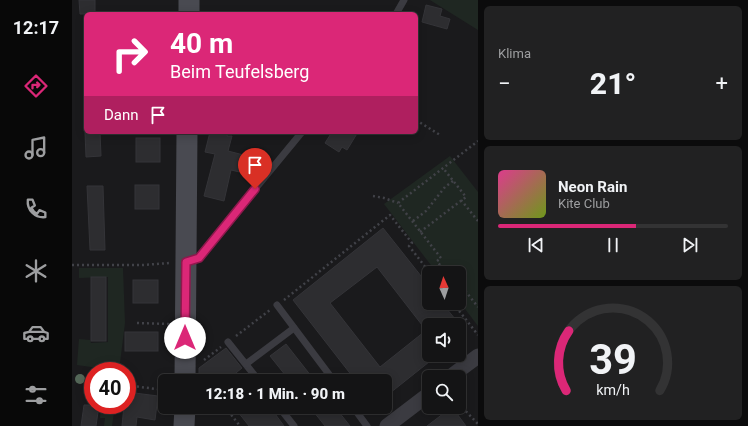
<!DOCTYPE html>
<html lang="de">
<meta charset="utf-8">
<style>
:root{--surface:#141415;--page:#212122;--text:#f1f3f6;--muted:#9d9ea0;--line:#333334;--accent:#db2777}
body{margin:0;font-family:Roboto,sans-serif;background:var(--page);color:var(--text);height:100vh;display:flex;flex-direction:column;font-size:15px;white-space:nowrap}
*{box-sizing:border-box;margin:0}
p{font-size:13px;color:var(--muted)}
.icon{flex:none;width:22px;height:22px;fill:none;stroke:currentColor;stroke-width:2;stroke-linecap:round;stroke-linejoin:round}
.map{position:relative;flex:1;overflow:hidden}
.sheet{display:flex;flex-direction:column;gap:6px;padding:6px;background:#0b0b0c;width:270px}
.sheet>*{flex:none}
.hud{position:absolute;left:12px;top:12px;width:334px;height:122px;border-radius:6px;box-shadow:0 2px 10px #0003,0 0 0 1px var(--line);background:#db2777;color:#fff;overflow:hidden}
.needle{width:26px;rotate:357deg}
.fabs{position:absolute;left:350px;top:266px;display:grid;gap:8px}
.fabs a{display:grid;place-items:center;width:44px;height:44px;border-radius:6px;background:var(--surface);box-shadow:0 2px 10px #0003,0 0 0 1px var(--line);font-size:20px}
.speed{position:absolute;left:12px;top:362px;display:flex;gap:8px;font-size:20px;font-weight:700;text-align:center}
.speed>*{display:grid;place-content:center;width:52px;height:52px;border-radius:50%;background:var(--surface);box-shadow:0 2px 10px #0003,0 0 0 1px var(--line);line-height:1}
.speed .limit{border:6px solid #d22;background:#fff;color:#111}
.pin{position:absolute;display:grid;place-items:center;width:34px;height:34px;color:#fff;margin:-41px -17px;border-radius:50% 50% 50% 0;rotate:-45deg;box-shadow:0 0 4px #0007}
.pin .icon{rotate:45deg}
.me{position:absolute;width:44px;margin:-22px;rotate:0deg;stroke-linejoin:round;filter:drop-shadow(0 0 3px #0008)}
.turn{display:flex;align-items:center;gap:14px;height:84px;padding:0 20px;font-size:18px}
.turn .icon{width:52px;height:52px;stroke-width:2.5}
.turn b{display:block;font-size:28px;line-height:34px}
.then{display:flex;align-items:center;height:38px;padding:0 20px;background:#0003;gap:8px;font-size:15px}
.big{font-size:30px;font-weight:800;line-height:1.1}
.sheet .widget{flex:1;display:flex;flex-direction:column;justify-content:center;gap:6px;min-width:0;padding:0 14px;border-radius:6px;background:var(--page)}
.sheet .dial{align-items:center;gap:0}
.dial svg{height:104px;overflow:visible;fill:none;stroke:var(--line);stroke-width:7;stroke-linecap:round;text-anchor:middle}
.dial text{fill:var(--text);stroke:none}
.song{display:flex;align-items:center;gap:12px}
.cover{width:48px;height:48px;border-radius:6px;background:linear-gradient(135deg,hsl(330 70% 55%),hsl(80 70% 35%))}
.played{height:4px;border-radius:2px;background:linear-gradient(90deg,var(--accent) 60%,var(--line) 60%)}
.keys{display:flex;justify-content:space-around;direction:ltr}
.heat{display:flex;justify-content:space-between;align-items:center;font-size:22px;direction:ltr}
.trip{position:absolute;left:86px;top:374px;width:234px;height:40px;border-radius:6px;background:var(--surface);box-shadow:0 2px 10px #0003,0 0 0 1px var(--line);font-weight:800;line-height:40px;text-align:center}
main{display:flex;flex:1;min-height:0}
.dock{display:flex;flex-direction:column;width:72px;justify-content:space-around;align-items:center;background:#080808;color:var(--muted)}
.dock .icon{width:28px;height:28px}
.dock .current{color:var(--accent)}
.dock b{font-size:18px;color:var(--text)}
.map>svg:first-child{display:block}
.green{fill:#1f2722}
.building{fill:#2d2d30;stroke:#343438}
.lines{fill:none;stroke-linecap:round;stroke-linejoin:round}
.path{stroke:#414248;stroke-width:2.5;stroke-dasharray:2 3;stroke-linecap:butt}
.lane{stroke:#3b3b41;stroke-width:7}
.street{stroke:#3b3b41;stroke-width:15}
.secondary{stroke:#494a51;stroke-width:21}
.tree{fill:#546758}
.route-casing{stroke:#8e194d;stroke-width:10}
.route{stroke:#db2777;stroke-width:7}
</style>
<main>
<nav class="dock">
<b>12:17</b>
<svg class="icon current" aria-label="directions" viewBox="0 0 24 24"><path d="M12 3l9 9-9 9-9-9zM9 14v-3h6M13 9l2 2-2 2"/></svg>
<svg class="icon" aria-label="music" viewBox="0 0 24 24"><path d="M9 18V5l10-2v13"/><circle cx="6" cy="18" r="3"/><circle cx="16" cy="16" r="3"/></svg>
<svg class="icon" aria-label="phone" viewBox="0 0 24 24"><path d="M5 4h4l2 5-3 2q2 4 5 5l2-3 5 2v4C11 20 4 13 5 4z"/></svg>
<svg class="icon" aria-label="climate" viewBox="0 0 24 24"><path d="M12 3v18M4 7l16 10M4 17L20 7"/></svg>
<svg class="icon" aria-label="car" viewBox="0 0 24 24"><path d="M5 17H2v-5l4-1 3-4h7l3 4 3 1v5h-3M9 17h6M6 11h13"/><circle cx="7" cy="17" r="2"/><circle cx="17" cy="17" r="2"/></svg>
<svg class="icon" aria-label="filters" viewBox="0 0 24 24"><path d="M4 7h16M4 17h16"/><circle cx="9" cy="7" r="2"/><circle cx="15" cy="17" r="2"/></svg>
</nav>
<div class="map">
<svg width="406" height="426" viewBox="0 0 406 426">
<rect width="100%" height="100%" fill="#1a1a1c"/>
<g class="green">
<path d="M358 0H406V30Z"/>
<path d="M378 156 406 192V326L387 301V273H365L312 204Z"/>
<path d="M7 268H51L53 323 47 371 5 365 7 339 18 340 19 343 36 342V277L7 278Z"/>
<path d="M29 405H43L40 426H32L33 418H28Z"/>
</g>
<g class="building">
<path d="M7 0H23V14H8Z"/>
<path d="M354 5 370 9 368 16 378 19 375 29 350 22Z"/>
<path d="M13 132H28L29 156 14 157Z"/>
<path d="M138 132H156L155 136H160L156 151 187 159 184 170 174 168 172 173 159 170 152 201 132 196 143 154 133 152Z"/>
<path d="M260 132H286L275 150 270 147 267 152 253 143Z"/>
<rect x="64" y="138" width="24" height="24"/>
<rect x="63" y="185" width="24" height="24"/>
<path d="M15 186H31L33 250H18Z"/>
<path d="M311 228 357 286V303H370L388 325H350L305 267 258 303 308 367 357 328V362L313 397V381H284L221 300Z"/>
<rect x="19" y="277" width="15" height="64"/>
<rect x="61" y="280" width="25" height="23"/>
<rect x="53" y="332" width="33" height="19"/>
<path d="M214 344 243 381H218L198 356Z"/>
<path d="M154 348 170 368 154 381H127V368Z"/>
<path d="M55 392 86 396 83 420 65 417 64 426H50L52 405H55Z"/>
<path d="M12 405H27L24 426H9Z"/>
<path d="M162 407H198L212 426H177Z"/>
<path d="M238 407H263L278 426H253Z"/>
<path d="M380 407 394 426H355Z"/>
</g>
<g class="lines">
<g class="path">
<path d="M344 120 368 135"/>
<path d="M301 196 312 198 326 203"/>
<path d="M389 200 406 221"/>
<path d="M341 221 354 211 373 187 381 181"/>
<path d="M348 232 394 197 371 168"/>
<path d="M0 265H71L97 263"/>
<path d="M374 273 365 261 369 258 326 203 406 141"/>
<path d="M387 283 406 307"/>
<path d="M212 300 318 215 340 243 337 246 358 273"/>
<path d="M381 303 406 335"/>
<path d="M65 323 97 324"/>
<path d="M164 336 198 310"/>
<path d="M132 360 149 347"/>
<path d="M60 386 93 390"/>
<path d="M387 404 406 424"/>
<path d="M153 407 168 426"/>
<path d="M130 414 139 407"/>
</g>
<g class="lane">
<path d="M324 14 332 0"/>
<path d="M116 262 127 257 230 132"/>
<path d="M205 305 262 381"/>
<path d="M156 342 187 381"/>
<path d="M174 364 222 328"/>
<path d="M207 407 222 426"/>
<path d="M281 407 295 426"/>
</g>
<g class="street">
<path d="M378 377 406 356"/>
<path d="M315 426 357 394"/>
</g>
<g class="secondary">
<path d="M117 14V0"/>
<path d="M113 381 115 132"/>
<path d="M112 426 113 407"/>
</g>
</g>
<circle class="tree" cx="8" cy="379" r="5"/>
<g class="lines">
<g class="route-casing">
<path id="route" d="M113 338 114 262 127 258 183 189"/>
</g>
<use href="#route" class="route"/>
</g>
</svg>
<div class="fabs">
<a><svg class="needle" viewBox="-14 -14 28 28"><path d="M0-13l5 13h-10z" fill="#e53935"/><path d="M0 13l5-13h-10z" fill="#9d9ea0"/></svg></a>
<a><svg class="icon" aria-label="sound" viewBox="0 0 24 24"><path d="M4 9h4l5-4v14l-5-4H4zM17 9q2 3 0 6"/></svg></a>
<a><svg class="icon" aria-label="search" viewBox="0 0 24 24"><circle cx="10" cy="10" r="6"/><path d="M15 15l6 6"/></svg></a>
</div>
<div class="speed"><div class="limit">40</div></div>
<div class="pin" style="left:183px;top:189px;background:#d93025"><svg class="icon" aria-label="arrive" viewBox="0 0 24 24"><path d="M6 21V4h12l-3 4 3 4H6"/></svg></div>
<svg class="me" style="left:113px;top:338px" viewBox="-20 -20 40 40"><circle r="19" fill="#fff"/><path d="M0-13L10 11 0 6-10 11z" fill="#db2777"/></svg>
<div class="trip">12:18 · 1 Min. · 90 m</div>
<div class="hud">
<div class="turn"><svg class="icon" aria-label="right" viewBox="0 0 24 24"><path d="M7 20v-9h11M14 6l5 5-5 5"/></svg><div><b>40 m</b>Beim Teufelsberg</div></div>
<div class="then">Dann<svg class="icon" aria-label="arrive" viewBox="0 0 24 24"><path d="M6 21V4h12l-3 4 3 4H6"/></svg></div>
</div>
</div>
<section class="sheet">
<div class="widget"><p>Klima</p>
<div class="heat"><a>−</a><b class="big">21°</b><a>+</a></div>
</div>
<div class="widget">
<div class="song"><i class="cover"></i><div><b>Neon Rain</b><p>Kite Club</p></div></div>
<div class="played"></div>
<div class="keys"><svg class="icon" aria-label="previous" viewBox="0 0 24 24"><path d="M18 5L8 12l10 7zM5 5v14"/></svg><svg class="icon" aria-label="pause" viewBox="0 0 24 24"><path d="M8 5v14M16 5v14"/></svg><svg class="icon" aria-label="next" viewBox="0 0 24 24"><path d="M6 5l10 7-10 7zM19 5v14"/></svg></div>
</div>
<div class="widget dial"><svg viewBox="0 0 100 80">
<path d="M14 69A42 42 0 1 1 86 69"/>
<path d="M14 69A42 42 0 0 1 16 23" stroke="#db2777"/>
<text x="50" y="56" font-size="32" font-weight="700">39</text>
<text x="50" y="72" font-size="11">km/h</text>
</svg></div>
</section>
</main>
